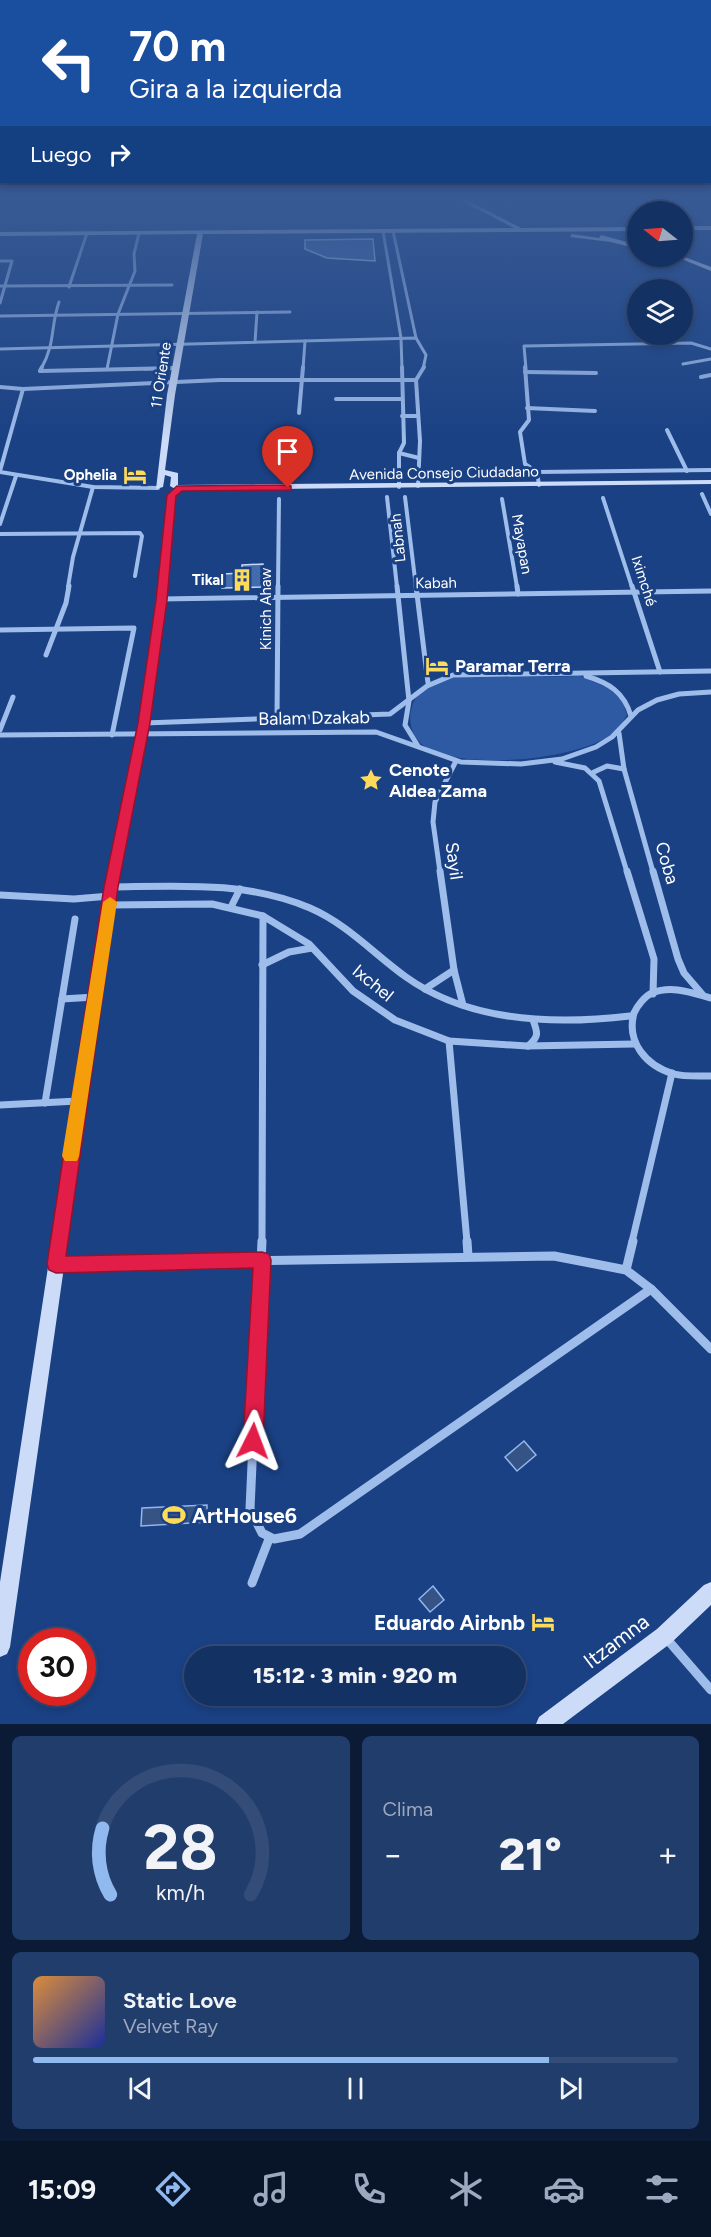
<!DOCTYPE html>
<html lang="es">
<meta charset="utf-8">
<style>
:root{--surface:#143163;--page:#213d6c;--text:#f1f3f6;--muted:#9da9be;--line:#334c78;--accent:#90b9f0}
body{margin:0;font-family:Figtree,sans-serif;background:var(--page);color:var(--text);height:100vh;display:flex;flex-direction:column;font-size:22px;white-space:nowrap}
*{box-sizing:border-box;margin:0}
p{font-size:20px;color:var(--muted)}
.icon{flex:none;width:33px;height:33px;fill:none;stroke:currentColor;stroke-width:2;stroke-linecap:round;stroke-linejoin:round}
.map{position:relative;height:1724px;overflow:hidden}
.panel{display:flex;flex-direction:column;gap:12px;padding:12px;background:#0b1b36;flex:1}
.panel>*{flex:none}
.guide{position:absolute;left:0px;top:0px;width:711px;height:183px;box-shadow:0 3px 9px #0003,0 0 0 2px var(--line);background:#1a4fa0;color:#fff;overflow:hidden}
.needle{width:39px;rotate:287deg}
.tools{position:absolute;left:627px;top:201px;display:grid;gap:12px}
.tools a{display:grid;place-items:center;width:66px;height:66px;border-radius:50%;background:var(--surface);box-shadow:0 3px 9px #0003,0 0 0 2px var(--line);font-size:30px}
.speed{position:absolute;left:18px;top:1628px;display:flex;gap:12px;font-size:30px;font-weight:700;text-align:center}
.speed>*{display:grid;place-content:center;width:78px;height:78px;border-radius:50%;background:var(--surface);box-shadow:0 3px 9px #0003,0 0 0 2px var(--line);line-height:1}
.speed .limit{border:9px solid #d22;background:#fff;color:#111}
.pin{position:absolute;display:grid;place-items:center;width:51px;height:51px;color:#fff;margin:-62px -26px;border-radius:50% 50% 50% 0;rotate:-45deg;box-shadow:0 0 6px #0007}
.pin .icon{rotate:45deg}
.me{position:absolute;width:66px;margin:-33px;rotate:3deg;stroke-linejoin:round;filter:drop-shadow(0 0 4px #0008)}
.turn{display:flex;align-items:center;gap:21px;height:126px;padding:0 30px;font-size:27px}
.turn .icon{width:78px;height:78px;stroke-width:2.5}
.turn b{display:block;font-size:42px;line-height:51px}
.then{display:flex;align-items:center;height:57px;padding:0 30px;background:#0003;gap:12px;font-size:22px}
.big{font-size:45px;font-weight:800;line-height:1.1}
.panel .tile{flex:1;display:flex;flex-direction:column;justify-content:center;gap:9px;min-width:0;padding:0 21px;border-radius:9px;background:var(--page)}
.panel .dial{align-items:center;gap:0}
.dial svg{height:156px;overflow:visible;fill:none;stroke:var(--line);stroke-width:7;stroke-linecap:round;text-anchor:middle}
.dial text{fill:var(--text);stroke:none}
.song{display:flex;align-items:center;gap:18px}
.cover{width:72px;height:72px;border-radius:9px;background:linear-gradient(135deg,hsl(30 70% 55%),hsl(230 70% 35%))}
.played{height:6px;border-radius:3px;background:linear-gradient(90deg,var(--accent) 80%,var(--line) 80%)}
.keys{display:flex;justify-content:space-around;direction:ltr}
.heat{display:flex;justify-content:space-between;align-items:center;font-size:33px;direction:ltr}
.panel .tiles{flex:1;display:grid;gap:12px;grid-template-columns:1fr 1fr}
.tile:last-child{grid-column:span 2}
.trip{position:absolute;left:184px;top:1646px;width:342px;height:60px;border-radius:30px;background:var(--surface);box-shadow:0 3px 9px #0003,0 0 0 2px var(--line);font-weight:800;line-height:60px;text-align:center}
.menu{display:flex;height:96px;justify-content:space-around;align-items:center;background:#081428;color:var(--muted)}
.menu .icon{width:42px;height:42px}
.menu .selected{color:var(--accent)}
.menu b{font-size:27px;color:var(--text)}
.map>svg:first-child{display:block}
.green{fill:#2d5aa2}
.water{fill:#365385;stroke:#92b6ee;stroke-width:1.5}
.building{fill:#436bad;stroke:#c4d8f8;stroke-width:1.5}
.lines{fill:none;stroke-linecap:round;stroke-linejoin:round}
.street-far4{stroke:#9fbdeb;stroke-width:3}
.street-far3{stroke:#9fbdeb;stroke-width:4}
.street-far2{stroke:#9fbdeb;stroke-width:5}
.street-far1{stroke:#9fbdeb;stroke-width:7}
.street{stroke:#9fbdeb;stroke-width:9}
.secondary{fill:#ccdcf8;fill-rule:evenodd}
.route{fill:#e11d48;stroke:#92132f;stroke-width:1.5}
.slow{fill:#f59e0b}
.labels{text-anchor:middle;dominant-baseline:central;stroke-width:6;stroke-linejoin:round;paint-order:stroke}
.far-street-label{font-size:15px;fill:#fff;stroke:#1a4184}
.far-poi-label{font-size:15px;font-weight:bold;fill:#fff;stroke:#1a4184;text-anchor:end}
.poi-label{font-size:18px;font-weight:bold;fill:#fff;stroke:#1a4184;text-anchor:start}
.street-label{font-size:18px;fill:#fff;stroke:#1a4184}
.near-poi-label{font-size:21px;font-weight:bold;fill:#fff;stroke:#1a4184;text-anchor:start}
.near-street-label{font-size:21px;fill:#fff;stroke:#1a4184}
</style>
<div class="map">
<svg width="711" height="1724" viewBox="0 0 711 1724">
<rect width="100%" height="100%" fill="#1a4184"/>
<path class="green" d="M580 676 620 693 627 715C624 720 620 729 614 733 578 760 469 770 429 749 396 732 410 683 444 678 457 676 472 678 485 677 517 677 548 677 580 676Z"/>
<g class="water">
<path d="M524 1441 536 1455 517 1471 505 1457Z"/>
<path d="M207 1505V1522L141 1526 142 1508Z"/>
<path d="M433 1586 444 1600 430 1612 419 1599Z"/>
</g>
<g class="building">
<path d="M373 239 375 261 327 258 305 249V240Z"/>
<path d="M263 564 261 587 222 588 223 574 242 573V565Z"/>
</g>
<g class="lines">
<g class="street-far4">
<path d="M383 231 401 338 402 369"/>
<path d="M393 231 416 338"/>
<path d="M0 261H12L0 303"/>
<path d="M0 286 172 285"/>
<path d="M69 287 87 233"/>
<path d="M0 316 290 312"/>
<path d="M255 342 257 312"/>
<path d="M0 349 416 338 426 355 423 369"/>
<path d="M683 364 711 359"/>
<path d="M41 369C56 342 50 328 59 302"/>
<path d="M107 369 118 314 135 271 134 254 139 233"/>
<path d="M144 369 177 368"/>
<path d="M303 369 305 341"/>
<path d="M526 369 524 346 691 343 711 349"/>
</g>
<g class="street-far3">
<path d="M525 367 529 420 520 432 525 464 537 472 539 485"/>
<path d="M40 371 177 368"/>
<path d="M40 371 42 367"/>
<path d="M525 372 596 373"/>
<path d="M701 377 711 375"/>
<path d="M0 387 23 389 220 380H416"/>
<path d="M336 399H401"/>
<path d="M527 408 595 411"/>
<path d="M299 413 303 367"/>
<path d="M402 416H418"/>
<path d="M667 430 687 471"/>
<path d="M399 453 419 458"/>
<path d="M0 471 23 389"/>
<path d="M0 472 93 487 158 488"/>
<path d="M537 472 711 470"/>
<path d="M418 486 420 441 416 380 424 367"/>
<path d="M399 487V453L404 443 402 367"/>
<path d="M702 494 711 514"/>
<path d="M387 497 397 587"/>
<path d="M405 497 416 587"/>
<path d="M603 498 632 587"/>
<path d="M502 499 517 587"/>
<path d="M0 524 16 476"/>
<path d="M0 534 140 533 142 536 135 576"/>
<path d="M68 587 73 557 93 487"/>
<path d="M278 587 279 499"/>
</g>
<g class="street-far2">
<path d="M397 586 409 701 405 725 418 746"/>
<path d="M416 586 428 683"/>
<path d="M517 586 518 594"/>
<path d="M632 586 660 672"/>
<path d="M161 599 711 591"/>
<path d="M0 630 134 628 112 735"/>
<path d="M46 655 66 603 69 586"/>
<path d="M586 676C609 683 624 692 631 716"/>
<path d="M277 720 278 586"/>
<path d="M144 723 390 714 427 686 453 675 711 671"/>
<path d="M0 730 13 697"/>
<path d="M619 733 624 769 653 872"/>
<path d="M0 735 376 732 461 762 521 764 562 759 596 747 612 737 638 710 657 700 679 694 711 692"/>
<path d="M555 762 585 768 599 781 627 872"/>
<path d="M594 772 607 766 624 769"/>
<path d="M440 872 433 822 435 802 456 761"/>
</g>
<g class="street-far1">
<path d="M440 871 454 970 463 1005"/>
<path d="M627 871 654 959 653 994"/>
<path d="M653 871 678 959 684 973 702 994"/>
<path d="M112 887C179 886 247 881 310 908 347 924 374 954 406 977 470 1023 555 1025 630 1016"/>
<path d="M0 895 74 899 110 896"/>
<path d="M109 905 212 904 263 916 309 944 353 991 395 1020 449 1041 527 1046 634 1044"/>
<path d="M231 907 240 889"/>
<path d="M262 965 289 952 312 948"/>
<path d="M425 989 454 970"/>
<path d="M711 998C692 993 672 985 652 993 645 996 637 1006 634 1013 626 1042 646 1066 674 1074 685 1077 700 1076 711 1076"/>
<path d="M62 999 95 997"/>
<path d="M449 1041 467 1242"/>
<path d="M528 1046C539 1037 538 1033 533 1020"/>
<path d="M45 1103 75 919"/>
<path d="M0 1105 78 1101"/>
<path d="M262 1242 263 916"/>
<path d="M632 1242 672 1073"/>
</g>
<g class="street">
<path d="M262 1241 250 1509 262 1533 274 1539 300 1534 651 1289"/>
<path d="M467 1241 468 1256"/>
<path d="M57 1264 554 1256 626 1270 651 1289 711 1349"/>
<path d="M626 1270 633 1241"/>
<path d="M252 1583 269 1539"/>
<path d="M666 1638 711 1690"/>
</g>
<g class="secondary">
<path d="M460 200H467L521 228 638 227V231L203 234 175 395 165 470 178 473V485L711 480V484L177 490 170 486 171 477 165 475 163 487 156 489 167 395 197 234 0 236V232L514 228Z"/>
<rect x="682" y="226" width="29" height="4"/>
<path d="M572 234 599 238 601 235 638 245V249L611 242 570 237Z"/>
<path d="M674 256H682L711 267V271Z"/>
<path d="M172 492 176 495 166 599 149 723 118 887 10 1647 7 1654 0 1657V1582L106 887 139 723 156 599 168 495Z"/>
<path d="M711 1582V1605L671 1643 563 1724H536L539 1717 657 1629 704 1585Z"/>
</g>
</g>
<linearGradient id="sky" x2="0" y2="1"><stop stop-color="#0e2449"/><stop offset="0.45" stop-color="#385a94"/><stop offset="1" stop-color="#385a94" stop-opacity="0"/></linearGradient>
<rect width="711" height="441" fill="url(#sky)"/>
<path class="route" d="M288 485 291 486V490L182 491 176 496 167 600 150 723 118 887 66 1256 262 1252 269 1254 271 1260 263 1441 260 1448 253 1451 246 1448 243 1441 253 1268 56 1273 49 1270 47 1264 104 887 138 723 156 600 167 495 177 486Z"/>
<path class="slow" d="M110 897 117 902 79 1156 77 1161H65L62 1156 103 902Z"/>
<defs>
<g id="hotel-bare" transform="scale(1.8)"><path d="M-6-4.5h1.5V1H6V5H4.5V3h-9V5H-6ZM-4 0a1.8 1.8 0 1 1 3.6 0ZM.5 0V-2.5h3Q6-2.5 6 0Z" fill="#feda5b" stroke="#1a4184" stroke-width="2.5" paint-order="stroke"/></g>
<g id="building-bare" transform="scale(1.8)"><path d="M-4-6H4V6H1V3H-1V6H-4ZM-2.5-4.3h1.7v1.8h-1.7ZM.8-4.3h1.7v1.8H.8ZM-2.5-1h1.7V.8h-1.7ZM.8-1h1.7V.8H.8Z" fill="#feda5b" stroke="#1a4184" stroke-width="2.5" paint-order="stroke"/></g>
<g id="sight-bare" transform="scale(1.8)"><path d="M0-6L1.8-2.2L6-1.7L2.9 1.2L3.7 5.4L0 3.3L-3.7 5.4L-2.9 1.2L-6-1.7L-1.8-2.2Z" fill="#feda5b" stroke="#1a4184" stroke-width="2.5" paint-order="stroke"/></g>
<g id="stadium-bare" transform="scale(1.8)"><path d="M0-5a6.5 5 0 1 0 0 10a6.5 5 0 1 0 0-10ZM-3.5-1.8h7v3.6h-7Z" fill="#feda5b" stroke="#1a4184" stroke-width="2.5" paint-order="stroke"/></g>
</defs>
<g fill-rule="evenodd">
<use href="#hotel-bare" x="135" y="475"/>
<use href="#building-bare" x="242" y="580"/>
<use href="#hotel-bare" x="437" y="666"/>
<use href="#sight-bare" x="371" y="780"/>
<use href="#stadium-bare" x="174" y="1515"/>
<use href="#hotel-bare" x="543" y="1622"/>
</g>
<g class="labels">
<g class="far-street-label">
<text transform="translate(161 375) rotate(-81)">11 Oriente</text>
<text transform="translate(444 473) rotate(-1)">Avenida Consejo Ciudadano</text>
<text transform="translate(398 538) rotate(-96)">Labnah</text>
<text transform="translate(522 544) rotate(80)">Mayapan</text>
<text transform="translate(644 581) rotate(72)">Iximché</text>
<text transform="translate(436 583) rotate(-1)">Kabah</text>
<text transform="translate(266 609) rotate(-90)">Kinich Ahaw</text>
</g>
<g class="far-poi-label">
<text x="117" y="475">Ophelia</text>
<text x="224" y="580">Tikal</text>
</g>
<g class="poi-label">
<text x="455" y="666">Paramar Terra</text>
<text x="389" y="770">Cenote<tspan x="389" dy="21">Aldea Zama</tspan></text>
</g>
<g class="street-label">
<text transform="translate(314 718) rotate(-1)">Balam Dzakab</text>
<text transform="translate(454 861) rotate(82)">Sayil</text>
<text transform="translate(667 863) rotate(74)">Coba</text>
<text transform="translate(373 983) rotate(39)">Ixchel</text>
</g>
<g class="near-poi-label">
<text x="192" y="1515">ArtHouse6</text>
<text x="525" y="1622" text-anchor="end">Eduardo Airbnb</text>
</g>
<g class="near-street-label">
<text transform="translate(616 1641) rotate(-37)">Itzamna</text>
</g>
</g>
</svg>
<div class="tools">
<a><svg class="needle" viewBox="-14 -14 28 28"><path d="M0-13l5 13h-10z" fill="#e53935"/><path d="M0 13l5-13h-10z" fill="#9da9be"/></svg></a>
<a><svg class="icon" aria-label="layers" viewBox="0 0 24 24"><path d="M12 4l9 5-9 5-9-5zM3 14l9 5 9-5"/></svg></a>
</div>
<div class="speed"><div class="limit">30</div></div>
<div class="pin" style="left:288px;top:488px;background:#d93025"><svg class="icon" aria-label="arrive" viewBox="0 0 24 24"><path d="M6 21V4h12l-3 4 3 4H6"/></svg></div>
<svg class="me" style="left:253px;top:1441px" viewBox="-20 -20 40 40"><path d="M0-17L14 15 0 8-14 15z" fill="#e11d48" stroke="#fff" stroke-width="4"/></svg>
<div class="trip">15:12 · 3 min · 920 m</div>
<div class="guide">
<div class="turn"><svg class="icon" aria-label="left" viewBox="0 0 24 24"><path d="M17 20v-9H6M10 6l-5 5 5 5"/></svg><div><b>70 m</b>Gira a la izquierda</div></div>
<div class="then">Luego<svg class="icon" aria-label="right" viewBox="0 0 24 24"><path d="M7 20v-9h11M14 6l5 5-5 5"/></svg></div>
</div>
</div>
<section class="panel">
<div class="tiles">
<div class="tile dial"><svg viewBox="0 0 100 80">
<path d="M14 69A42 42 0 1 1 86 69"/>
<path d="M14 69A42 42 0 0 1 10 35" stroke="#90b9f0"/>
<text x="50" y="56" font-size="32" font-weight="700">28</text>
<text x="50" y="72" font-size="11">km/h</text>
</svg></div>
<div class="tile"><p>Clima</p>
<div class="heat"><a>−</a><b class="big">21°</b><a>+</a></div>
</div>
<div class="tile">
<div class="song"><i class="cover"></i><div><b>Static Love</b><p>Velvet Ray</p></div></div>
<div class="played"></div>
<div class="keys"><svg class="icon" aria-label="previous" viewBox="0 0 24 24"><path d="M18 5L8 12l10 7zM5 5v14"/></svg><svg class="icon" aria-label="pause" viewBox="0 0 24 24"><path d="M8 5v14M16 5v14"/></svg><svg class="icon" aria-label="next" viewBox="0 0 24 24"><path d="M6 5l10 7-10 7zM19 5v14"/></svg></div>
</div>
</div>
</section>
<nav class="menu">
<b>15:09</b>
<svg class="icon selected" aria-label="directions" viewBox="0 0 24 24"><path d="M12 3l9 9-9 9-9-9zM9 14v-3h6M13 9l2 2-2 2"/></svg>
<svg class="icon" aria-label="music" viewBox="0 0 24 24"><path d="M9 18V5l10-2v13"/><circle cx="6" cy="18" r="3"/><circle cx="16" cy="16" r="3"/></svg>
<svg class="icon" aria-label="phone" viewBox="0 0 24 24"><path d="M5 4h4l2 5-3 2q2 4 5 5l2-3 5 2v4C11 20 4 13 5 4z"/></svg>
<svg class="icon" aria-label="climate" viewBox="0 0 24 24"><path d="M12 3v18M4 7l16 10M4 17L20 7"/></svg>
<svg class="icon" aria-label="car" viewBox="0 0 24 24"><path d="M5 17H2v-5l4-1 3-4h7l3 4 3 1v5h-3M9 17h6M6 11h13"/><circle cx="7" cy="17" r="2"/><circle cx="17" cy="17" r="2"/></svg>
<svg class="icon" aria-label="filters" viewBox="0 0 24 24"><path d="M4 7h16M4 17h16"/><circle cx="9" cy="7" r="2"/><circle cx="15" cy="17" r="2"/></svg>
</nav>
